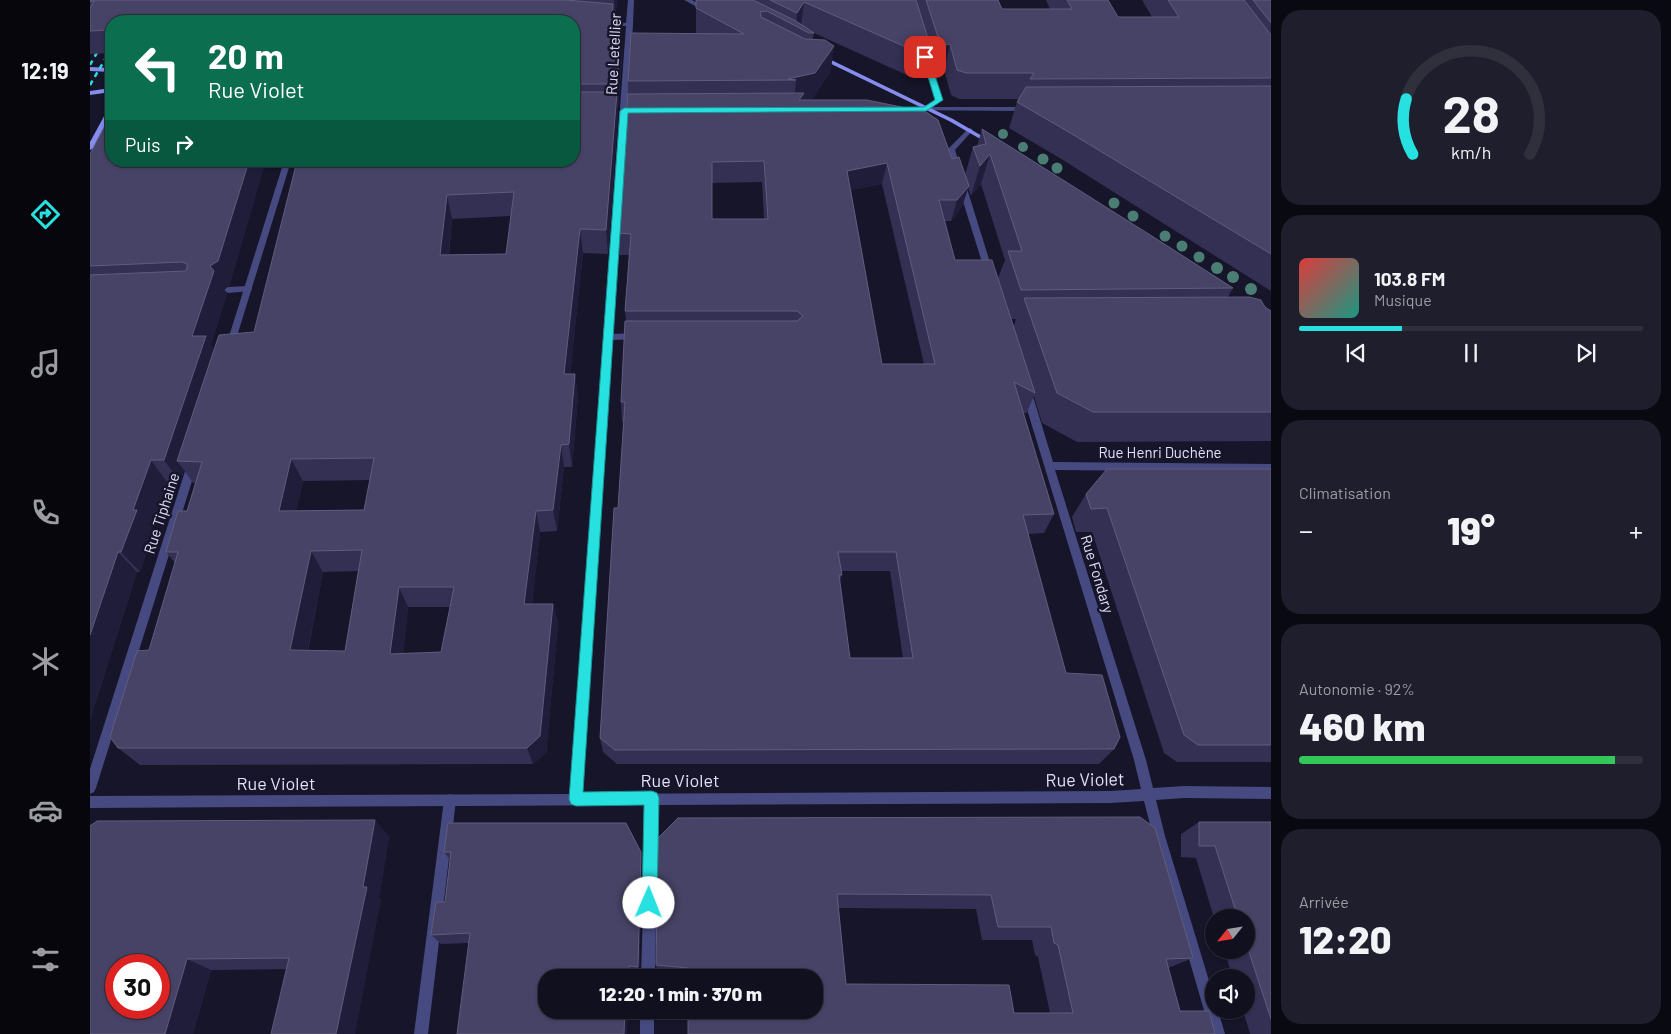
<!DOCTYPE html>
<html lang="fr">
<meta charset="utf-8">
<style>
:root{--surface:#10101f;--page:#1e1e2c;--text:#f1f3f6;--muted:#9c9da4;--line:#30303d;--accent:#26e1e0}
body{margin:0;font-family:Barlow,sans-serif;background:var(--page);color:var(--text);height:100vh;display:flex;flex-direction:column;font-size:19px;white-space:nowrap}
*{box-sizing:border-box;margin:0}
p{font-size:16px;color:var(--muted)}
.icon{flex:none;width:28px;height:28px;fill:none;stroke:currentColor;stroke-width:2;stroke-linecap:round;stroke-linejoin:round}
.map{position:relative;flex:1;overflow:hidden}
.side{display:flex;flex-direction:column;gap:10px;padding:10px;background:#090911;width:400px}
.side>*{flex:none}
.hud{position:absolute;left:15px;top:15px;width:475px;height:152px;border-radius:20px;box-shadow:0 1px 4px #0004,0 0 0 1px var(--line);background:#0b6e4f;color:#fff;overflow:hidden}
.needle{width:32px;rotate:240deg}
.tools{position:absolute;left:1115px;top:909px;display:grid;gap:10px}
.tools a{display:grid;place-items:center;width:50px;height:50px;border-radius:50%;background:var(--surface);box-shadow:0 1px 4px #0004,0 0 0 1px var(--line);font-size:25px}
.speed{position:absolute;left:15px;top:954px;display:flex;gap:10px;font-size:25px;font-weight:700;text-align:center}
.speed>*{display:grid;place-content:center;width:65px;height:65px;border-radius:50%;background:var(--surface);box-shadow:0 1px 4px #0004,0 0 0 1px var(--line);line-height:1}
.speed .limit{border:8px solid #d22;background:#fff;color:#111}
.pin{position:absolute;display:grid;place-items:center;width:42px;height:42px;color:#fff;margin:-21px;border-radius:10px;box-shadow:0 2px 8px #0006}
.me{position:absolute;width:55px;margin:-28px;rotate:1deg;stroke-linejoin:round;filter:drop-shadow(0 0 4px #0008)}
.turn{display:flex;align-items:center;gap:18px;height:105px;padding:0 20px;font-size:22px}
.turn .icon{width:65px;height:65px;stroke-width:2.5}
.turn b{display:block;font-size:35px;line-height:42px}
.then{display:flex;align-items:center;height:48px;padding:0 20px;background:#0003;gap:10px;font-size:19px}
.big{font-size:38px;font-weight:800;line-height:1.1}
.side .widget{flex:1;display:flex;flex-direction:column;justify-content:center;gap:8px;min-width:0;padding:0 18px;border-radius:20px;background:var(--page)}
.side .dial{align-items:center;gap:0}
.dial svg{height:130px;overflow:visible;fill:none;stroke:var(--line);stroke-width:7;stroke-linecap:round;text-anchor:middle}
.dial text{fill:var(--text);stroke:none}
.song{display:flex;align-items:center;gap:15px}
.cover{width:60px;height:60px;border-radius:8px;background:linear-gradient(135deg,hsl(0 70% 55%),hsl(170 70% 35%))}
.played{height:5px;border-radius:2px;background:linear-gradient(90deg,var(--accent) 30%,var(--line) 30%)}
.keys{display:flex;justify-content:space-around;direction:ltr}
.heat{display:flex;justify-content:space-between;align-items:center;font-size:28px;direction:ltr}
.charge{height:8px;border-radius:4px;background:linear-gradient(90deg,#34c759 92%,var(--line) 0)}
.trip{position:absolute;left:448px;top:969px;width:285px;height:50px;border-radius:20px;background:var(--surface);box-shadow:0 1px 4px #0004,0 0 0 1px var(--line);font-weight:800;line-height:50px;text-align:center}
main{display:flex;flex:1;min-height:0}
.dock{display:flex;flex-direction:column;width:90px;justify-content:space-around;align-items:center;background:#06060c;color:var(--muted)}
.dock .icon{width:35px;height:35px}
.dock .on{color:var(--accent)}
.dock b{font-size:22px;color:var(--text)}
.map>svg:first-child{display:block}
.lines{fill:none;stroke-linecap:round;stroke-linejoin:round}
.service{fill:#464a81;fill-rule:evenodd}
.pedestrian{fill:#464a81;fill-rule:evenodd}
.minor{fill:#464a81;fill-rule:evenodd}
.secondary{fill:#848dee;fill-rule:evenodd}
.rail{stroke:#26e1e0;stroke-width:2.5;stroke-dasharray:5 4.5;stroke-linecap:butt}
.tree{fill:#4a7d74}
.wall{fill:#343054;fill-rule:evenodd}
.shaded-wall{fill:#201d3b}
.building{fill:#474366;stroke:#5f5c7d;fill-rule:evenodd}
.route{fill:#26e1e0;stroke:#199292}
.labels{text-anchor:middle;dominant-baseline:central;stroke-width:5;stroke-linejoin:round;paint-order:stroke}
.street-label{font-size:15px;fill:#e1e1fb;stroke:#161529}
.near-street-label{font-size:18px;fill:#e1e1fb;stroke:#161529}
</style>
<main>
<nav class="dock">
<b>12:19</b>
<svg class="icon on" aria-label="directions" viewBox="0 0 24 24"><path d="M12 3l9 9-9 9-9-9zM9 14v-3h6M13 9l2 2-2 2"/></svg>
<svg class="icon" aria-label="music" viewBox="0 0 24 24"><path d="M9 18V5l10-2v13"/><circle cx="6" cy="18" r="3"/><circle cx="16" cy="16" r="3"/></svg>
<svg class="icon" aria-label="phone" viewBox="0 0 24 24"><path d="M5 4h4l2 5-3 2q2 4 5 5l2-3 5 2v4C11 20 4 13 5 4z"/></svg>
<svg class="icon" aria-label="climate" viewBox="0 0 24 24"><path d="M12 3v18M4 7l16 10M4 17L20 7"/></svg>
<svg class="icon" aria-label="car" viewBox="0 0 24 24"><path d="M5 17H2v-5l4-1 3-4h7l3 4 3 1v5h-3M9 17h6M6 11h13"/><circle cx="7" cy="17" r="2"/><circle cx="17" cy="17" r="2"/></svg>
<svg class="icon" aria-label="filters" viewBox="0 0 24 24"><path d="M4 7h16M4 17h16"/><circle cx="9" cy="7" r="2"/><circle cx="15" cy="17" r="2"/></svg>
</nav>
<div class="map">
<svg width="1181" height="1034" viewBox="0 0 1181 1034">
<rect width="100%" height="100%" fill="#161529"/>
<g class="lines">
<g class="service">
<path d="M594 0H602L618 9 613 10Z"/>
<path d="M158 286 162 289 161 291 138 293 134 290 138 287Z"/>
</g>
<path class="pedestrian" d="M360 794 364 796 366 800 338 1034H324L354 800 356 796Z"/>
<g class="minor">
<path d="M538 0H544L543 25 522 334 547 333 551 336 547 339 522 340 492 794 1021 791 1051 789 1044 760 932 393 937 390 942 393 963 462 1181 464V472L965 470 1056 760 1063 788 1094 786 1181 787V799L1094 798 1066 800 1075 836 1124 997V1010H1128L1135 1034H1121L1063 836 1054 801 1021 803 568 805 565 978H551L556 805 0 808V796L480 794 536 26 511 24 508 22 511 20 536 23Z"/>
<path d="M834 50 837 52 852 100 843 107H938L941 109 938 111 808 110V108L810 107H834L845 99 831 52Z"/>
<path d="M880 128 883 130 865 150 903 272 899 275 895 272 857 150 878 129Z"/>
<path d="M194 161H201L144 346 140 349 137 348 136 346Z"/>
<path d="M102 461 107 465 6 788 4 792 0 794V769L97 465Z"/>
<rect x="550" y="1010" width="14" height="24"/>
</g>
<g class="secondary">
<path d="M729 56H733L863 119 904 143 899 144 859 121 729 58Z"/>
<path d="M0 67 21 68V72L0 71Z"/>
<path d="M21 88V92L0 95V91Z"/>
<path d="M21 107V115L4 148 0 150V142L18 109Z"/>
</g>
<g class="rail">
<path d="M0 65 21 28"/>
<path d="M0 85 21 49"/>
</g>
</g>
<g class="tree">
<circle cx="913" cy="134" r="5"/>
<circle cx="933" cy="147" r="5"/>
<circle cx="953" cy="159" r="5.5"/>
<circle cx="967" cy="168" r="5.5"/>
<circle cx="1024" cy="203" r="5.5"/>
<circle cx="1043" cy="216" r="5.5"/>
<circle cx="1075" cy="236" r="5.5"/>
<circle cx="1092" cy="246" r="5.5"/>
<circle cx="1109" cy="257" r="5.5"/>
<circle cx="1127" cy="268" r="6"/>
<circle cx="1143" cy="277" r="6"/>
<circle cx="1161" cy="289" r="6"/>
</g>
<g class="wall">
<path d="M0 0H527L525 20H524V35L532 58 528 107V115L518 254 493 253 480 374H485L488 397 482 467H474L467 531 450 532 442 604H463L468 624 456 753 443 764 50 765 28 748 59 650 85 563 76 552 97 511 106 483H103L94 470 90 482H77L61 528 64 531 50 572H47L0 720V154L140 285 134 289 137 294 121 344 124 350 164 332 207 161H484V21H21V53L0 54ZM421 216 416 254 359 255 362 219ZM280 480 274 510 206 511 213 481ZM268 571 255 651H218L233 572ZM318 607H360L351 652 313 654Z"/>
<path d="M606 0H908L912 9H960L956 0H1018L1028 17H1062L1052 0H1181V291L968 157 919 128 927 102 929 99H869L861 95 854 70 845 72 840 54 835 74 821 77 724 33 723 39 741 71 722 99 716 100 862 159 875 175 883 147 887 146 892 129 1143 288 1138 297 1175 307 1181 311V441L987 442 952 423 944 396 936 414 933 412 964 514 954 533 938 534 976 673 1024 749 1009 764H527L513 752 510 738 528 508 534 422H532L531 402 536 321 535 311 539 255H529L528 233 538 94V81L606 33ZM672 182 674 219H622V183ZM792 184 834 364H792L761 190ZM891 184 915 260 908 278 865 260 855 221H861L872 207 878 187 881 196ZM921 319H926L924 326ZM751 571H800L813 658H760L750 581 752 575Z"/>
<path d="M1181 469V762H1087L1074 753 1002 532H986L982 517 996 494Z"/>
<path d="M1050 817 1103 958 1078 968 1090 1011 1125 1034H598V1010H724V978H584L567 976 566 965 568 838ZM749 908 886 909 892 940H942L945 955 948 957 960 1013H924L756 984Z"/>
<path d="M1109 822H1181V1034H1160L1153 1010H1156V978H1143L1134 950H1156V918H1124L1106 858 1091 857V834Z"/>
<path d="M0 826 299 836 289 898 291 900 197 969 121 970 103 1034Z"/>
<path d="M354 852H551L552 863 549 975H541L540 978H456L379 943 351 944 341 935 355 902 360 860Z"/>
</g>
<g class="shaded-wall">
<path d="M524 0H527L525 20Z"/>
<path d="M714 2 711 27 706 26 707 13Z"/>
<path d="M523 4 524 27 522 58 520 35Z"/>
<path d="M531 35 532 58 528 107 527 84Z"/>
<path d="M860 44 854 70 845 72 851 46Z"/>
<path d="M744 46 741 71 722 99 704 103 706 80 698 79Z"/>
<path d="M841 48 835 74 821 77 827 52Z"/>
<path d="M527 92 528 115 518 254 516 230Z"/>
<path d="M900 154 891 184 881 196 890 166Z"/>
<path d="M159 161H176L140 285 134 289 137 294 121 344 129 359 87 461 94 470 90 482 74 460 102 336 120 266Z"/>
<path d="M797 163 792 184 754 192 757 171Z"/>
<path d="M879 186 872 207 861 221 867 200Z"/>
<path d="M357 195 362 219 356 279 350 255Z"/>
<path d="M490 229 493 253 478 397 474 374Z"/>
<path d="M485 374 488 397 482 467 479 444Z"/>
<path d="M471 445 474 467 467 531 463 510Z"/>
<path d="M201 459 213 481 201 532 189 511Z"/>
<path d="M61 460 77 482 61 528 64 531 50 572 31 552 43 510Z"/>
<path d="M446 511 450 532 440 624 434 604Z"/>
<path d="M221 551 233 572 214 669 200 650Z"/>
<path d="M28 552 47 572 0 720V635Z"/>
<path d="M309 587 318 607 311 673 300 654Z"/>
<path d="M463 604 468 624 456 753 443 764 437 748Z"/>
<path d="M285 820 299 836 289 898 291 900 265 1034H246Z"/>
<path d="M551 852 552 863 549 975 548 967Z"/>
<path d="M97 959 121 970 103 1034H75Z"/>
<path d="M539 966 541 975 540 978H538Z"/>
<path d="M535 1010H538L537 1034H534Z"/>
</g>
<g class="building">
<path d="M0 0H476L523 4 520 35H531L527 84H484V21H21V30L0 31V8L4 1 0 2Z"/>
<path d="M606 0H663L706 21 724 33H719L677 11 670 12 671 17 715 39 735 40 744 46 725 73 698 79 706 80 538 81 541 33 654 34 606 8Z"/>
<path d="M680 0H826L841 48 827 52 714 2 707 13Z"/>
<path d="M836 0H908L912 9H982L977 0H1018L1028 17H1089L1078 0H1154L1181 35V78L940 79 944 73H876L867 70 860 44 851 46Z"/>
<path d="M1163 0H1181V23Z"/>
<path d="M1181 86V254L977 131 927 102 936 87Z"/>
<path d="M484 92H527L516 230 490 229 474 374H485L479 444 471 445 463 510 446 511 434 604H463L450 736 437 748H28L20 737 47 651 59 650 88 552H76L88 511H97L112 462 87 461 129 335 164 332 207 161H484ZM424 192 416 254 350 255 357 195ZM284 458 274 510 189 511 201 459ZM272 550 255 651 200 650 221 551ZM309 587H364L351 652 300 654Z"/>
<path d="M714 93 709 100H777L836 112 848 120 862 159 869 157 879 186 867 200H849L865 260H902L945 393 924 382 964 514 933 515 976 673 1012 675 1030 737 1024 749 525 750 510 738 524 508H528L535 402H531L535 321H707L713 316 707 311H535L541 234 528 233 538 94ZM674 161 678 219H622V162ZM797 163 845 364H792L757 171ZM748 552H806L823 658H760L749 575H752Z"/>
<path d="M21 114V161H159L128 261 120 266 124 271 102 336H116L74 460H61L43 510H47L31 552H28L0 635V275L95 271 97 269V264L92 262 0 266V154Z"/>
<path d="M892 129 1065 238 1143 288 931 290 918 251H932L900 154 890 166 883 147 896 144Z"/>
<path d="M1159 297 1171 300 1175 307 1181 311V412H1003L967 393 934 298Z"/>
<path d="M1017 469H1181V745H1108L1094 735 1017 508 1001 509 996 494Z"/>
<path d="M1050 817 1065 828 1103 958 1076 959 1090 1011H1119L1125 1034H598V1010H724V978H598V968L566 965 568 838 588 818ZM747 894 901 895 908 927H961L964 943 968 945 983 1013H924L919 985 756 984Z"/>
<path d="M285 820 273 887H277L246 1034H181L199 958 97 959 75 1034H0V826L7 821ZM26 965H69V1008H26Z"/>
<path d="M1109 822H1181V1019L1156 943V918H1148L1125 846H1109Z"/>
<path d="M358 823H536L551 852 548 967 539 966 538 978H456V1010H535L534 1034H367L380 933 341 935 346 902H355L361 852H354Z"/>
</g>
<path class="route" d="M835 55 839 57 853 100 836 111 538 113 493 792 562 791 567 793 569 798 567 903 565 908 559 910 554 908 552 903 554 805 486 806 481 804 479 799 530 111 534 108 834 107 845 100 832 57Z"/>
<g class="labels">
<g class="street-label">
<text transform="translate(523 54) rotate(-87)">Rue Letellier</text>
<text x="1070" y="452">Rue Henri Duchène</text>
<text transform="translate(71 513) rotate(-72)">Rue Tiphaine</text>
<text transform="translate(1008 574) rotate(73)">Rue Fondary</text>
</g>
<g class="near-street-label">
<text transform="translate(995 779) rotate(-1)">Rue Violet</text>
<text x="590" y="780">Rue Violet</text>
<text x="186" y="783">Rue Violet</text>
</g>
</g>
</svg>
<div class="tools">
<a><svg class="needle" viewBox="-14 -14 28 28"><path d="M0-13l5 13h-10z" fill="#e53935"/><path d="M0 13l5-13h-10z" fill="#9c9da4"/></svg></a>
<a><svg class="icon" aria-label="sound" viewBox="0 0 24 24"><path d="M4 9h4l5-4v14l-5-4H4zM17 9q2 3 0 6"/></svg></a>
</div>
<div class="speed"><div class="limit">30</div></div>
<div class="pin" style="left:835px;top:57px;background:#d93025"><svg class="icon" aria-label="arrive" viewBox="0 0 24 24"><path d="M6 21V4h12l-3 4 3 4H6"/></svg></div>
<svg class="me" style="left:559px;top:903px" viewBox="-20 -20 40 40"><circle r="19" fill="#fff"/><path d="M0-13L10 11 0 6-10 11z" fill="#26e1e0"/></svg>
<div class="trip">12:20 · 1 min · 370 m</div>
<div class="hud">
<div class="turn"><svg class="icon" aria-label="left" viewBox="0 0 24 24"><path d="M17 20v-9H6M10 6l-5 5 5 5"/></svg><div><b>20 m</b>Rue Violet</div></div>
<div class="then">Puis<svg class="icon" aria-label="right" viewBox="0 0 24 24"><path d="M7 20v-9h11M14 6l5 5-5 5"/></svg></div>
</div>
</div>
<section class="side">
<div class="widget dial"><svg viewBox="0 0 100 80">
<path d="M14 69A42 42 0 1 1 86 69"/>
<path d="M14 69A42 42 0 0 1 10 35" stroke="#26e1e0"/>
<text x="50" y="56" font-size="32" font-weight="700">28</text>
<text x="50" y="72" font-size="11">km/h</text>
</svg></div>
<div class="widget">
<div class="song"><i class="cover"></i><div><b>103.8 FM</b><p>Musique</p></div></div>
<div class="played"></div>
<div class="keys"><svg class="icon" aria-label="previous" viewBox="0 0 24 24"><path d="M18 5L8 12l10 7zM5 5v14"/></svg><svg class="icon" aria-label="pause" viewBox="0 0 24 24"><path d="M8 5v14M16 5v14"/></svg><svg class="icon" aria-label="next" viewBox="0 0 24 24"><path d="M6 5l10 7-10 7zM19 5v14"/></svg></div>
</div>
<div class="widget"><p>Climatisation</p>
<div class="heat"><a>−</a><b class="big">19°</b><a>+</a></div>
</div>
<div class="widget"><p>Autonomie · 92%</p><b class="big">460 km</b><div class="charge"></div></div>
<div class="widget"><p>Arrivée</p><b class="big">12:20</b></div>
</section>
</main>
